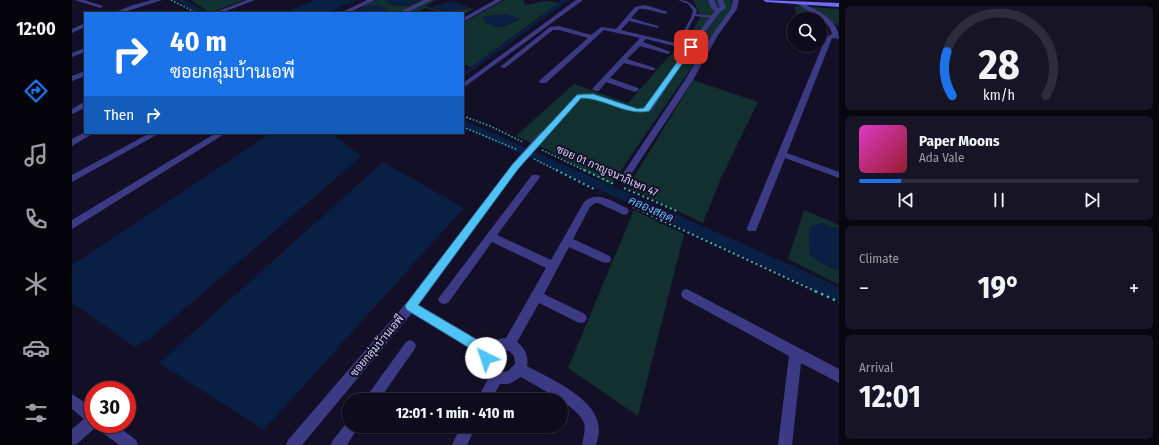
<!DOCTYPE html>
<meta charset="utf-8">
<style>
:root{--surface:#0e0b1c;--page:#171425;--text:#f1f3f6;--muted:#9b9ba3;--line:#2e2b3b;--accent:#1a73e8}
body{margin:0;font-family:"Fira Sans Condensed",Sarabun,sans-serif;background:var(--page);color:var(--text);height:100vh;display:flex;flex-direction:column;font-size:15px;white-space:nowrap}
*{box-sizing:border-box;margin:0}
p{font-size:13px;color:var(--muted)}
.icon{flex:none;width:22px;height:22px;fill:none;stroke:currentColor;stroke-width:2;stroke-linecap:round;stroke-linejoin:round}
.map{position:relative;flex:1;overflow:hidden}
.panel{display:flex;flex-direction:column;gap:6px;padding:6px;background:#08060f;width:320px}
.panel>*{flex:none}
.guide{position:absolute;left:12px;top:12px;width:380px;height:122px;border-radius:0px;box-shadow:0 1px 3px #0004,0 0 0 1px var(--line);background:#1a73e8;color:#fff;overflow:hidden}
.fabs{position:absolute;left:715px;top:12px;display:grid;gap:8px}
.fabs a{display:grid;place-items:center;width:40px;height:40px;border-radius:50%;background:var(--surface);box-shadow:0 1px 3px #0004,0 0 0 1px var(--line);font-size:20px}
.speed{position:absolute;left:12px;top:381px;display:flex;gap:8px;font-size:20px;font-weight:700;text-align:center}
.speed>*{display:grid;place-content:center;width:52px;height:52px;border-radius:50%;background:var(--surface);box-shadow:0 1px 3px #0004,0 0 0 1px var(--line);line-height:1}
.speed .limit{border:6px solid #d22;background:#fff;color:#111}
.pin{position:absolute;display:grid;place-items:center;width:34px;height:34px;color:#fff;margin:-17px;border-radius:8px;box-shadow:0 2px 6px #0006}
.me{position:absolute;width:44px;margin:-22px;rotate:319deg;stroke-linejoin:round;filter:drop-shadow(0 0 3px #0008)}
.turn{display:flex;align-items:center;gap:14px;height:84px;padding:0 20px;font-size:18px}
.turn .icon{width:52px;height:52px;stroke-width:2.5}
.turn b{display:block;font-size:28px;line-height:34px}
.then{display:flex;align-items:center;height:38px;padding:0 20px;background:#0003;gap:8px;font-size:15px}
.big{font-size:30px;font-weight:700;line-height:1.1}
.panel .card{flex:1;display:flex;flex-direction:column;justify-content:center;gap:6px;min-width:0;padding:0 14px;border-radius:6px;background:var(--page)}
.panel .dial{align-items:center;gap:0}
.dial svg{height:104px;overflow:visible;fill:none;stroke:var(--line);stroke-width:7;stroke-linecap:round;text-anchor:middle}
.dial text{fill:var(--text);stroke:none}
.song{display:flex;align-items:center;gap:12px}
.cover{width:48px;height:48px;border-radius:6px;background:linear-gradient(135deg,hsl(310 70% 55%),hsl(350 70% 35%))}
.played{height:4px;border-radius:2px;background:linear-gradient(90deg,var(--accent) 15%,var(--line) 15%)}
.keys{display:flex;justify-content:space-around;direction:ltr}
.heat{display:flex;justify-content:space-between;align-items:center;font-size:22px;direction:ltr}
.trip{position:absolute;left:270px;top:393px;width:226px;height:40px;border-radius:20px;background:var(--surface);box-shadow:0 1px 3px #0004,0 0 0 1px var(--line);font-weight:700;line-height:40px;text-align:center}
main{display:flex;flex:1;min-height:0}
.menu{display:flex;flex-direction:column;width:72px;justify-content:space-around;align-items:center;background:#06040b;color:var(--muted)}
.menu .icon{width:28px;height:28px}
.menu .on{color:var(--accent)}
.menu b{font-size:18px;color:var(--text)}
.map>svg:first-child{display:block}
.green{fill:#12302f;fill-rule:evenodd}
.water{fill:#0a1f44}
.lines{fill:none;stroke-linecap:round;stroke-linejoin:round}
.canal{fill:#0a1f44;fill-rule:evenodd}
.path-far2{stroke:#2fb8b0;stroke-width:1.5;stroke-dasharray:1.5 2;stroke-linecap:butt}
.path-far1{stroke:#2fb8b0;stroke-width:2;stroke-dasharray:2 3;stroke-linecap:butt}
.path{stroke:#2fb8b0;stroke-width:2.5;stroke-dasharray:2.5 4;stroke-linecap:butt}
.lane{fill:#3d3a85;fill-rule:evenodd}
.street{fill:#3d3a85;fill-rule:evenodd}
.secondary{fill:#6f6bff;fill-rule:evenodd}
.street-bridge{stroke:#3d3a85;stroke-width:8}
.route{fill:#4fc3f7;stroke:#337fa1}
.labels{text-anchor:middle;dominant-baseline:central;stroke-width:4;stroke-linejoin:round;paint-order:stroke}
.street-label{font-size:11px;fill:#d9d4ff;stroke:#130f26}
.water-label{font-size:12px;font-style:italic;fill:#62b6ff;stroke:#130f26}
</style>
<main>
<nav class="menu">
<b>12:00</b>
<svg class="icon on" aria-label="directions" viewBox="0 0 24 24"><path d="M12 3l9 9-9 9-9-9zM9 14v-3h6M13 9l2 2-2 2"/></svg>
<svg class="icon" aria-label="music" viewBox="0 0 24 24"><path d="M9 18V5l10-2v13"/><circle cx="6" cy="18" r="3"/><circle cx="16" cy="16" r="3"/></svg>
<svg class="icon" aria-label="phone" viewBox="0 0 24 24"><path d="M5 4h4l2 5-3 2q2 4 5 5l2-3 5 2v4C11 20 4 13 5 4z"/></svg>
<svg class="icon" aria-label="climate" viewBox="0 0 24 24"><path d="M12 3v18M4 7l16 10M4 17L20 7"/></svg>
<svg class="icon" aria-label="car" viewBox="0 0 24 24"><path d="M5 17H2v-5l4-1 3-4h7l3 4 3 1v5h-3M9 17h6M6 11h13"/><circle cx="7" cy="17" r="2"/><circle cx="17" cy="17" r="2"/></svg>
<svg class="icon" aria-label="filters" viewBox="0 0 24 24"><path d="M4 7h16M4 17h16"/><circle cx="9" cy="7" r="2"/><circle cx="15" cy="17" r="2"/></svg>
</nav>
<div class="map">
<svg width="767" height="445" viewBox="0 0 767 445">
<rect width="100%" height="100%" fill="#130f26"/>
<g class="green">
<path d="M119 0H172L138 13Z"/>
<path d="M304 0H312L320 5 335 6 349 0H364L353 6 373 11 398 8 402 9 391 15V13H373L354 8 348 10 353 13H308L315 9 289 7 278 13H274Z"/>
<path d="M432 0H452L453 5 474 1 471 0 487 3 399 67 391 64V23ZM435 14 447 19C432 28 429 29 413 22Z"/>
<path d="M621 0H659L660 2V8L539 185 476 150 444 136 502 84 556 103 592 62 618 35 629 16Z"/>
<path d="M723 6 767 9V25L748 24V19H725Z"/>
<path d="M621 80 686 102 649 178 631 223 556 187Z"/>
<path d="M562 210 612 234 566 416 496 368Z"/>
<path d="M732 210 767 225V229L764 227 756 267 767 270V285L716 259Z"/>
</g>
<g class="water">
<path d="M243 0H285L255 13H211Z"/>
<path d="M312 0H349C335 6 326 9 312 0Z"/>
<path d="M489 0H497L391 77V73L469 17Z"/>
<path d="M378 1 398 8 378 11 360 7Z"/>
<path d="M298 5H307L316 9 308 13H278Z"/>
<path d="M435 14 448 19C434 27 422 32 410 18L413 16Z"/>
<path d="M199 133H269L264 137 290 156 80 337 63 347 0 303V265Z"/>
<path d="M311 162 392 208 192 430 87 363Z"/>
<path d="M750 223 767 229V270L756 267 738 256 737 234 739 226Z"/>
</g>
<g class="lines">
<g class="canal">
<path d="M104 0H113L136 13H126Z"/>
<path d="M391 120 748 278 767 287V301L391 127Z"/>
</g>
<g class="path-far2">
<path d="M99 0 125 13"/>
<path d="M391 116 418 126 451 142"/>
<path d="M391 127 446 150"/>
<path d="M470 150 514 171"/>
<path d="M462 159 486 171"/>
</g>
<g class="path-far1">
<path d="M484 170 524 190"/>
<path d="M512 170 542 184"/>
<path d="M552 188 607 212"/>
<path d="M561 207 745 292"/>
</g>
<path class="path" d="M743 291 767 302"/>
<path class="lane" d="M606 0C615 0 619 3 625 10L624 14 642 16 644 17 642 18 623 16 614 33H612L611 32 619 18 621 10 616 4Z"/>
<g class="street">
<path d="M3 0H12L31 6 28 8Z"/>
<path d="M80 0H90L49 13H41L61 5Z"/>
<path d="M175 0H183L149 13H141Z"/>
<path d="M295 0H303L276 13H268Z"/>
<path d="M352 0H360L334 13H326Z"/>
<path d="M423 0H430L391 22V18Z"/>
<path d="M504 0H511L391 88V83Z"/>
<path d="M636 0H642L646 8 648 7 645 0H651L654 8 648 12 620 49 579 111C554 117 535 98 510 98L474 137H468L467 135 505 94C529 89 550 113 573 107L614 49 574 39 571 42 599 52 596 54 568 46 555 59 583 68V70H579L552 63 538 78 566 88 567 90 563 92 534 82 527 91H524L520 89 568 38 532 30 474 83H468L467 81 516 38 487 30H481L433 68 428 67 478 27 487 26 519 35 529 27 544 29 563 7 573 5 596 12 593 14 573 9H567L559 18 586 26V28L557 21 549 30 616 46 643 11 639 8Z"/>
<path d="M661 0H667L665 9 646 35 621 80 554 182H548L546 180 548 178 613 80 640 35 659 9Z"/>
<path d="M725 2H729C744 10 767 19 767 39L760 38 715 153 767 172V178L713 158 685 228 684 231H676L675 228 754 37 760 34C757 19 738 12 725 4Z"/>
<path d="M13 23V27L0 33V29Z"/>
<path d="M13 48V52L0 57V53Z"/>
<path d="M13 71V76L0 81V76Z"/>
<path d="M10 103H13V108L0 114V109Z"/>
<path d="M13 132 22 133 0 146V139Z"/>
<path d="M78 133H88L0 182V175Z"/>
<path d="M144 133H154L0 229V220Z"/>
<path d="M443 164 447 167 446 169 347 305 415 345 425 339 434 338 474 268 420 242 376 303 372 304 368 303 366 299 460 175H466L468 177 425 235 479 260 512 202C526 190 540 202 555 208L557 211 555 214 552 215 526 203H523L518 207 501 239 538 256 539 259 538 262 534 263 530 262 497 247 472 294 513 314 515 318 513 322 509 323 505 322 467 303 445 342C453 348 457 357 455 366 478 379 520 396 526 423 528 431 526 438 524 445H510C511 439 514 430 512 423 506 406 465 387 449 377L437 384H428L419 400H405L416 379 409 366V355L340 313 230 445H214L216 440 335 302 440 165ZM428 350 437 351 442 356 443 364 436 371 430 372 422 365V356Z"/>
<path d="M615 289 767 369V383L729 363 720 445H706L717 356 611 298 609 294 611 290Z"/>
<path d="M338 340 342 342 344 346 342 350 307 400H292L334 342Z"/>
<path d="M0 394 21 408V424H43L64 440 66 445H47L26 429 25 426 5 444 0 445V429L12 419 0 409Z"/>
<path d="M277 420V426H287L275 445H259L261 440Z"/>
<path d="M389 426H404L395 445H380Z"/>
</g>
<path class="secondary" d="M691 0 767 3V7L694 2Z"/>
<path class="street-bridge" d="M443 167 471 135"/>
</g>
<path class="route" d="M617 46 622 47 577 111C554 116 533 98 509 98L446 169 346 305 419 348 421 352 418 362 414 363 410 362 409 355 335 310 333 306 335 303 440 165 505 95 521 94 566 109 572 108Z"/>
<g class="labels">
<g class="street-label">
<text transform="translate(535 171) rotate(24)">ซอย 01 กาญจนาภิเษก 47</text>
<text transform="translate(305 346) rotate(-50)">ซอยกลุ่มบ้านเอพี</text>
</g>
<g class="water-label">
<text transform="translate(579 209) rotate(24)">คลองสลุด</text>
</g>
</g>
</svg>
<div class="fabs">
<a><svg class="icon" aria-label="search" viewBox="0 0 24 24"><circle cx="10" cy="10" r="6"/><path d="M15 15l6 6"/></svg></a>
</div>
<div class="speed"><div class="limit">30</div></div>
<div class="pin" style="left:619px;top:47px;background:#d93025"><svg class="icon" aria-label="arrive" viewBox="0 0 24 24"><path d="M6 21V4h12l-3 4 3 4H6"/></svg></div>
<svg class="me" style="left:414px;top:358px" viewBox="-20 -20 40 40"><circle r="19" fill="#fff"/><path d="M0-13L10 11 0 6-10 11z" fill="#4fc3f7"/></svg>
<div class="trip">12:01 · 1 min · 410 m</div>
<div class="guide">
<div class="turn"><svg class="icon" aria-label="right" viewBox="0 0 24 24"><path d="M7 20v-9h11M14 6l5 5-5 5"/></svg><div><b>40 m</b>ซอยกลุ่มบ้านเอพี</div></div>
<div class="then">Then<svg class="icon" aria-label="right" viewBox="0 0 24 24"><path d="M7 20v-9h11M14 6l5 5-5 5"/></svg></div>
</div>
</div>
<section class="panel">
<div class="card dial"><svg viewBox="0 0 100 80">
<path d="M14 69A42 42 0 1 1 86 69"/>
<path d="M14 69A42 42 0 0 1 10 35" stroke="#1a73e8"/>
<text x="50" y="56" font-size="32" font-weight="700">28</text>
<text x="50" y="72" font-size="11">km/h</text>
</svg></div>
<div class="card">
<div class="song"><i class="cover"></i><div><b>Paper Moons</b><p>Ada Vale</p></div></div>
<div class="played"></div>
<div class="keys"><svg class="icon" aria-label="previous" viewBox="0 0 24 24"><path d="M18 5L8 12l10 7zM5 5v14"/></svg><svg class="icon" aria-label="pause" viewBox="0 0 24 24"><path d="M8 5v14M16 5v14"/></svg><svg class="icon" aria-label="next" viewBox="0 0 24 24"><path d="M6 5l10 7-10 7zM19 5v14"/></svg></div>
</div>
<div class="card"><p>Climate</p>
<div class="heat"><a>−</a><b class="big">19°</b><a>+</a></div>
</div>
<div class="card"><p>Arrival</p><b class="big">12:01</b></div>
</section>
</main>
